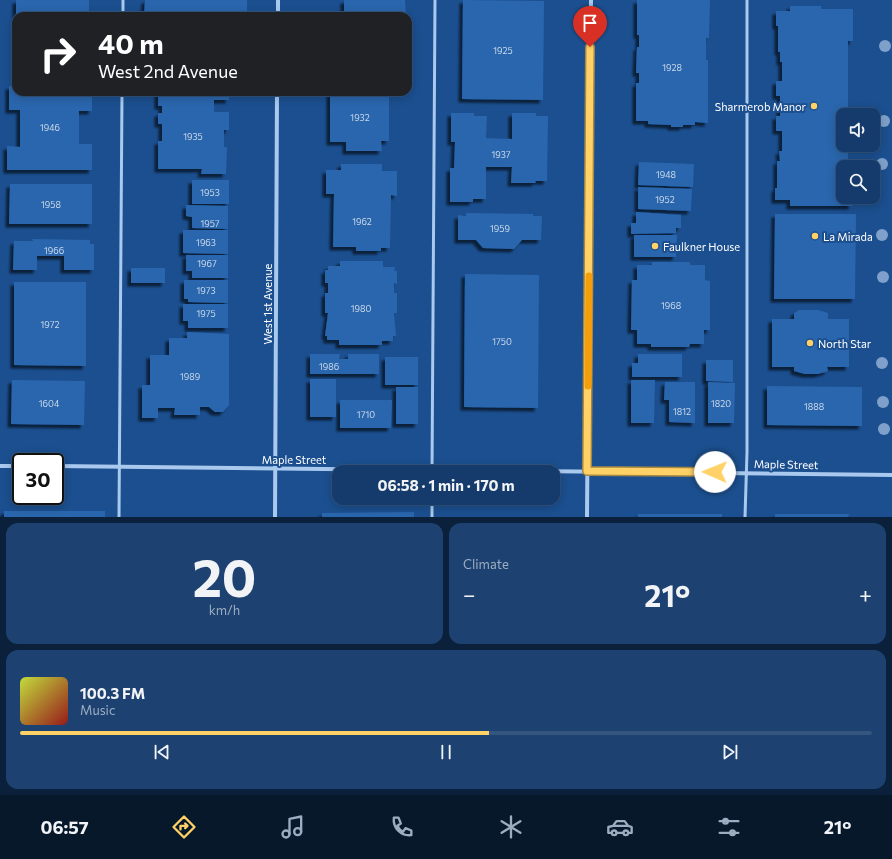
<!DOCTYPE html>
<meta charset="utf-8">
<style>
:root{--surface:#143b6b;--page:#1d4271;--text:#f1f3f6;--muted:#9dadc1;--line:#33557e;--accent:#ffd166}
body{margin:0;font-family:Commissioner,sans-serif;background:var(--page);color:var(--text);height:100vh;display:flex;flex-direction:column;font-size:15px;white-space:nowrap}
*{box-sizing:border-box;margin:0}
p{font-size:13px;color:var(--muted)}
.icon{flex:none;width:22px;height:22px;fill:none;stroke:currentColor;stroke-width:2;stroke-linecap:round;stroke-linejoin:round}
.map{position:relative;height:517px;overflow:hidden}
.details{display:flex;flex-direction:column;gap:6px;padding:6px;background:#0b203b;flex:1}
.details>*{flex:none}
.guide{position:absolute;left:12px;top:12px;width:400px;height:84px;border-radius:12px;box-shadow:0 2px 10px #0003,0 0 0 1px var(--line);background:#202124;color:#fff;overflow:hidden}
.tools{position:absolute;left:836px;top:108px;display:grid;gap:8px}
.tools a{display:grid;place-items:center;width:44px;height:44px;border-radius:8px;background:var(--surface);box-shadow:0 2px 10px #0003,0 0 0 1px var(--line);font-size:20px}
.speed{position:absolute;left:12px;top:453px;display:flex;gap:8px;font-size:20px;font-weight:700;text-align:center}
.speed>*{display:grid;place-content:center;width:52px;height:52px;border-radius:50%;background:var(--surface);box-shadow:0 2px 10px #0003,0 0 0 1px var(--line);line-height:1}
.speed .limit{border:2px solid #111;border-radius:6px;background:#fff;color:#111}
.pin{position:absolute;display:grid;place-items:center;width:34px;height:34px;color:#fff;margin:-41px -17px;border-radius:50% 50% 50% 0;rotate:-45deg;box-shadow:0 0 4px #0007}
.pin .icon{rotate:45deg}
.me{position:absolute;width:44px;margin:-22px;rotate:271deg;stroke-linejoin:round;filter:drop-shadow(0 0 3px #0008)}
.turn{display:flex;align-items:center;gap:14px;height:84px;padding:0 20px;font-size:18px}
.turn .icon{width:52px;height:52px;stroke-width:2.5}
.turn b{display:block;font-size:28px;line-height:34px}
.big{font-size:30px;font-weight:700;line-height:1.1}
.details .tile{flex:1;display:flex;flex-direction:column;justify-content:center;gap:6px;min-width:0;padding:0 14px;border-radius:12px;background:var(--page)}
.details .dial{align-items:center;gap:0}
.dial b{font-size:52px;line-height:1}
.song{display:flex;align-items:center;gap:12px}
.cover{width:48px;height:48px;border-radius:6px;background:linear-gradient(135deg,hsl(70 70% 55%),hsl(0 70% 35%))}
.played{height:4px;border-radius:2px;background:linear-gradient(90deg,var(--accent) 55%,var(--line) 55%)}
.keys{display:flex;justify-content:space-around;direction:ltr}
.heat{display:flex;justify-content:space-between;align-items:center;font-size:22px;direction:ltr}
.details .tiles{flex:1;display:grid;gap:6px;grid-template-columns:1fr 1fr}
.tile:last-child{grid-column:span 2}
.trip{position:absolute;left:332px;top:465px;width:228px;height:40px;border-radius:12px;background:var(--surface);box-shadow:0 2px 10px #0003,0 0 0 1px var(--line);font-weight:700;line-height:40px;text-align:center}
.tab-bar{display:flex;height:64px;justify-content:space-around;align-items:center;background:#08182b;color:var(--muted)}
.tab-bar .icon{width:28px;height:28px}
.tab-bar .current{color:var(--accent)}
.tab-bar b{font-size:18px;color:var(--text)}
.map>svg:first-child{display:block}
.building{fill:#2a66ad;filter:url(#shadow)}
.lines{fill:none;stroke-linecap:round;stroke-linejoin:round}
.service{stroke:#a9c9ee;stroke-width:3}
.minor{stroke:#a9c9ee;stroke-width:4}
.tree{fill:#7ea0ca}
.route-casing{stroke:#a68842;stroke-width:10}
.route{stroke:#ffd166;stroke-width:7}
.slow{stroke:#f59e0b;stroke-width:7}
.poi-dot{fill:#ffd166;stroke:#1b4f8f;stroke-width:1.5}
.labels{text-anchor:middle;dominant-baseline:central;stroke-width:4;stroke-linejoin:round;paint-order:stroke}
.number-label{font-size:9px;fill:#cad9ea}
.poi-label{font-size:11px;fill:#fff;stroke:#1b4f8f;text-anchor:start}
.street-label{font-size:11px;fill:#fff;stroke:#1b4f8f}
</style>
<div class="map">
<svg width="892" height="517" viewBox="0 0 892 517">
<defs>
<filter id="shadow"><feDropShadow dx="-3.5" dy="3.5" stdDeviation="1" flood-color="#0009"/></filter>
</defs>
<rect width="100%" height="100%" fill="#1b4f8f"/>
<g class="building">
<rect x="16" y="0" width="73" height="16"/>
<path d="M145 0H247V16H206V11H181V16H144Z"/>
<path d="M344 0H405L406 16H344Z"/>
<path d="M463 0 544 1 543 100 462 99Z"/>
<path d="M637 0H710L709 38H706V60H708V123L695 122V125H683V127H671V125L648 124V121H636V83H639V73H636L637 47H639V35H637Z"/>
<path d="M790 6H821V9H853V41H848V115H843V145H848V167H843V197H852V206H790V200H775V188H777V161H780L779 151H782V131H776V116H780V96H776V81H782V62H780V52H778V26H776V11H790Z"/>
<path d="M9 86H16V92H92V111H79V144H92V170H7V146L20 147V110H9Z"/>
<path d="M158 92H229V100H214V112H229V130H224V147H227L226 174H201L202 169H158V141H162V124H158V113H162V106H158Z"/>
<path d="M330 92H389V141H381L382 151H346V142H330Z"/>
<path d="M451 113H474V116H487L486 138 512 139V113H536V116H548L547 181H535L536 183H511L512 167H486V199H473V202H450V168H454L455 142H451Z"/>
<path d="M639 162 694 164 693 187 638 185Z"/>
<path d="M341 164H382V171H397V196L391 195 390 248H381V251H356V247H333L334 194H326V170H341Z"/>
<rect x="192" y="180" width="37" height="24"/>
<path d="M10 184H92V224H9Z"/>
<path d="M638 187 692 189 691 211 638 209Z"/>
<path d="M186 205 228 206V229L192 228V217L186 216Z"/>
<path d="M636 212 681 215V228H676V233L631 234V223H636Z"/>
<path d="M466 213 533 214V216H542L541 240H522L514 249 483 248 476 240H458V215L466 216Z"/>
<path d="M775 214H856L855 299H774Z"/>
<path d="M183 230H228V254L183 253Z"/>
<path d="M634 235H677L676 257H634Z"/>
<path d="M32 239 90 240V244H94V270H64V256H37V270H13L14 241H33Z"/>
<path d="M186 255H228V278H192V271H186Z"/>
<path d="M340 261H383V267H395L394 271H397V284L394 283V293H397V313H394L396 336H393V341H382V345H339V340H327V336H325L328 313H325V293H328V283H325V270H328V266H340Z"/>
<path d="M652 262H690V265H705V280L710 281V330H704V344H690L689 347H651V344H637V330H631L632 280H637V265H652Z"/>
<rect x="131" y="268" width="34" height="15"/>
<path d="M465 274 539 275 538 408 464 407Z"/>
<path d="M184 280H228V303L188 302V299H184Z"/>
<path d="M14 282H86V366L14 365Z"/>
<path d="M183 304H228V328H188V321H183Z"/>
<path d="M799 310H818L828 313V319H849V367H827L828 371 818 374H805L794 371V367H772V319H794V313Z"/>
<path d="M187 332 229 334V405L223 412H215L209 407H200V415H174L175 408H158V418H142V385H150V355H169V338H187Z"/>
<path d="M310 354H340L339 359H348V354H379V374H310Z"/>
<path d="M638 354H682V377H632V363H638Z"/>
<rect x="385" y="357" width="33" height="28"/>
<path d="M706 360H733V382L706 381Z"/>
<rect x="310" y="379" width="26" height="38"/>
<path d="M12 380 85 381 84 425 11 424Z"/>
<path d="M631 380H655L654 423H631Z"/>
<path d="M665 382H695V423L669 422V400H664Z"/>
<path d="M708 382 735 383 734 423H708Z"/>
<path d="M767 386 862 387V426L767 425Z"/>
<rect x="396" y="387" width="22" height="37"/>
<path d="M340 400H392L391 428H340Z"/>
<rect x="4" y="511" width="101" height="6"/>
<path d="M414 512V517H322V513Z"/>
<rect x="638" y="514" width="84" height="3"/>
<path d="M775 514H849L848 517H775Z"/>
</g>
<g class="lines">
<g class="service">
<path d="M123 16V0"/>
<path d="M432 472 435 0"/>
<path d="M119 517 122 92"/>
<path d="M432 517V498"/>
<path d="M745 517 747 452V0"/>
</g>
<g class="minor">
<path d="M278 16V0"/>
<path d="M0 466H21"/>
<path d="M55 466 892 475"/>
<path d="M275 517 277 92"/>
<path d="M587 517 591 0"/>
</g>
</g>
<g class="tree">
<circle cx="885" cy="46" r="6"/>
<circle cx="884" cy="121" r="6"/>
<circle cx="882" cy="164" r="6"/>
<circle cx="882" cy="235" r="6"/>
<circle cx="883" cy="277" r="6"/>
<circle cx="882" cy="363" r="6"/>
<circle cx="883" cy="402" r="6"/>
<circle cx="884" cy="429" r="6"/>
</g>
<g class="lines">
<g class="route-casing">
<path id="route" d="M590 47 587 471 715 472"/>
</g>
<use href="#route" class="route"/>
<path class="slow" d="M588 386 589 276"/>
</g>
<g class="poi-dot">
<circle cx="814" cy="106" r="4"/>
<circle cx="815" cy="236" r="4"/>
<circle cx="655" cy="246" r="4"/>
<circle cx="810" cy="343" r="4"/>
</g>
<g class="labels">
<g class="number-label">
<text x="503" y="50">1925</text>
<text x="672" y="67">1928</text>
<text x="360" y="117">1932</text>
<text x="50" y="127">1946</text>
<text x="193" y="136">1935</text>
<text x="501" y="154">1937</text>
<text x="666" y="174">1948</text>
<text x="210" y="192">1953</text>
<text x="665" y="199">1952</text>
<text x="51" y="204">1958</text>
<text x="362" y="221">1962</text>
<text x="210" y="223">1957</text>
<text x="500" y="228">1959</text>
<text x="206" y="242">1963</text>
<text x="54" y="250">1966</text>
<text x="207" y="263">1967</text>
<text x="206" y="290">1973</text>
<text x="671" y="305">1968</text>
<text x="361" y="308">1980</text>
<text x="206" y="313">1975</text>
<text x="50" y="324">1972</text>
<text x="502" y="341">1750</text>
<text x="329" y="366">1986</text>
<text x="190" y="376">1989</text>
<text x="49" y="403">1604</text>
<text x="721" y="403">1820</text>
<text x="814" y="406">1888</text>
<text x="682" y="411">1812</text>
<text x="366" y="414">1710</text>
</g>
<g class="poi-label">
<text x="806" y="106" text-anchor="end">Sharmerob Manor</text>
<text x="823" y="236">La Mirada</text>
<text x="663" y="246">Faulkner House</text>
<text x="818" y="343">North Star</text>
</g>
<g class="street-label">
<text transform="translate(267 304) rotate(-90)">West 1st Avenue</text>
<text x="294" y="459">Maple Street</text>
<text transform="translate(786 464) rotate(1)">Maple Street</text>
</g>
</g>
</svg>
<div class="tools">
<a><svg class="icon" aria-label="sound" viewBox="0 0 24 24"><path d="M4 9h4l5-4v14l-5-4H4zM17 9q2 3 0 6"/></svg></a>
<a><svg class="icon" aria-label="search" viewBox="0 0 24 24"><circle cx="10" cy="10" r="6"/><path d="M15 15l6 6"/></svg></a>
</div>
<div class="speed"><div class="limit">30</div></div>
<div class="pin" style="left:590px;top:47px;background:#d93025"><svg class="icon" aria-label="arrive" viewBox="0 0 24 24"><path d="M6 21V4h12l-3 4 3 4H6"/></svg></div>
<svg class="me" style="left:715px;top:472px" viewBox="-20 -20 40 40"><circle r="19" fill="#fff"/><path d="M0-13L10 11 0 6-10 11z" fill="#ffd166"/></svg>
<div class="trip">06:58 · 1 min · 170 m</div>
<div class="guide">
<div class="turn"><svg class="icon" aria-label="right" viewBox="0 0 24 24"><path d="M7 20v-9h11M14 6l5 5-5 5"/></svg><div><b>40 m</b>West 2nd Avenue</div></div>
</div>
</div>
<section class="details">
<div class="tiles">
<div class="tile dial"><b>20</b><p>km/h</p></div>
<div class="tile"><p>Climate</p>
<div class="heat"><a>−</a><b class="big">21°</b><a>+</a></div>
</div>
<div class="tile">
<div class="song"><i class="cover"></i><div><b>100.3 FM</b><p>Music</p></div></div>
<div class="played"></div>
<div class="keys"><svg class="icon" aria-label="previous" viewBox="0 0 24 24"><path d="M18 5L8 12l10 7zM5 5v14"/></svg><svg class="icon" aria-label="pause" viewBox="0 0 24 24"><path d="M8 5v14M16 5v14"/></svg><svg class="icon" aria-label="next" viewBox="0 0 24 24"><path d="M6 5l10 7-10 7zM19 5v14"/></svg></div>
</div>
</div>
</section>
<nav class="tab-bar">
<b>06:57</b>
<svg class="icon current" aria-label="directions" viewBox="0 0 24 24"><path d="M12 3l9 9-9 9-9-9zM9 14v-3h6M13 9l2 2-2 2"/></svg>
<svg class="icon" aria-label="music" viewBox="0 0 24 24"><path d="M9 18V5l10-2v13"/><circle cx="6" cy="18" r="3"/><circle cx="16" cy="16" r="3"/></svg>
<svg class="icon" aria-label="phone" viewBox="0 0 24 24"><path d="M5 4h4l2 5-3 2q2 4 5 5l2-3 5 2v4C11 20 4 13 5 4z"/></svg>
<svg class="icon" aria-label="climate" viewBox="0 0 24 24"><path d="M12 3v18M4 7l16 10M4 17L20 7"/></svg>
<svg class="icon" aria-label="car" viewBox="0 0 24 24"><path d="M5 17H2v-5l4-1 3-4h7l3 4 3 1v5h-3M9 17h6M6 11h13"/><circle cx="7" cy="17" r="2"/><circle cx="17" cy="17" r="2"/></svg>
<svg class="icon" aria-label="filters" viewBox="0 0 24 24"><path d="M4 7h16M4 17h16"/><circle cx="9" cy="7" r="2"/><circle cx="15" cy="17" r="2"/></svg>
<b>21°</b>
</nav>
